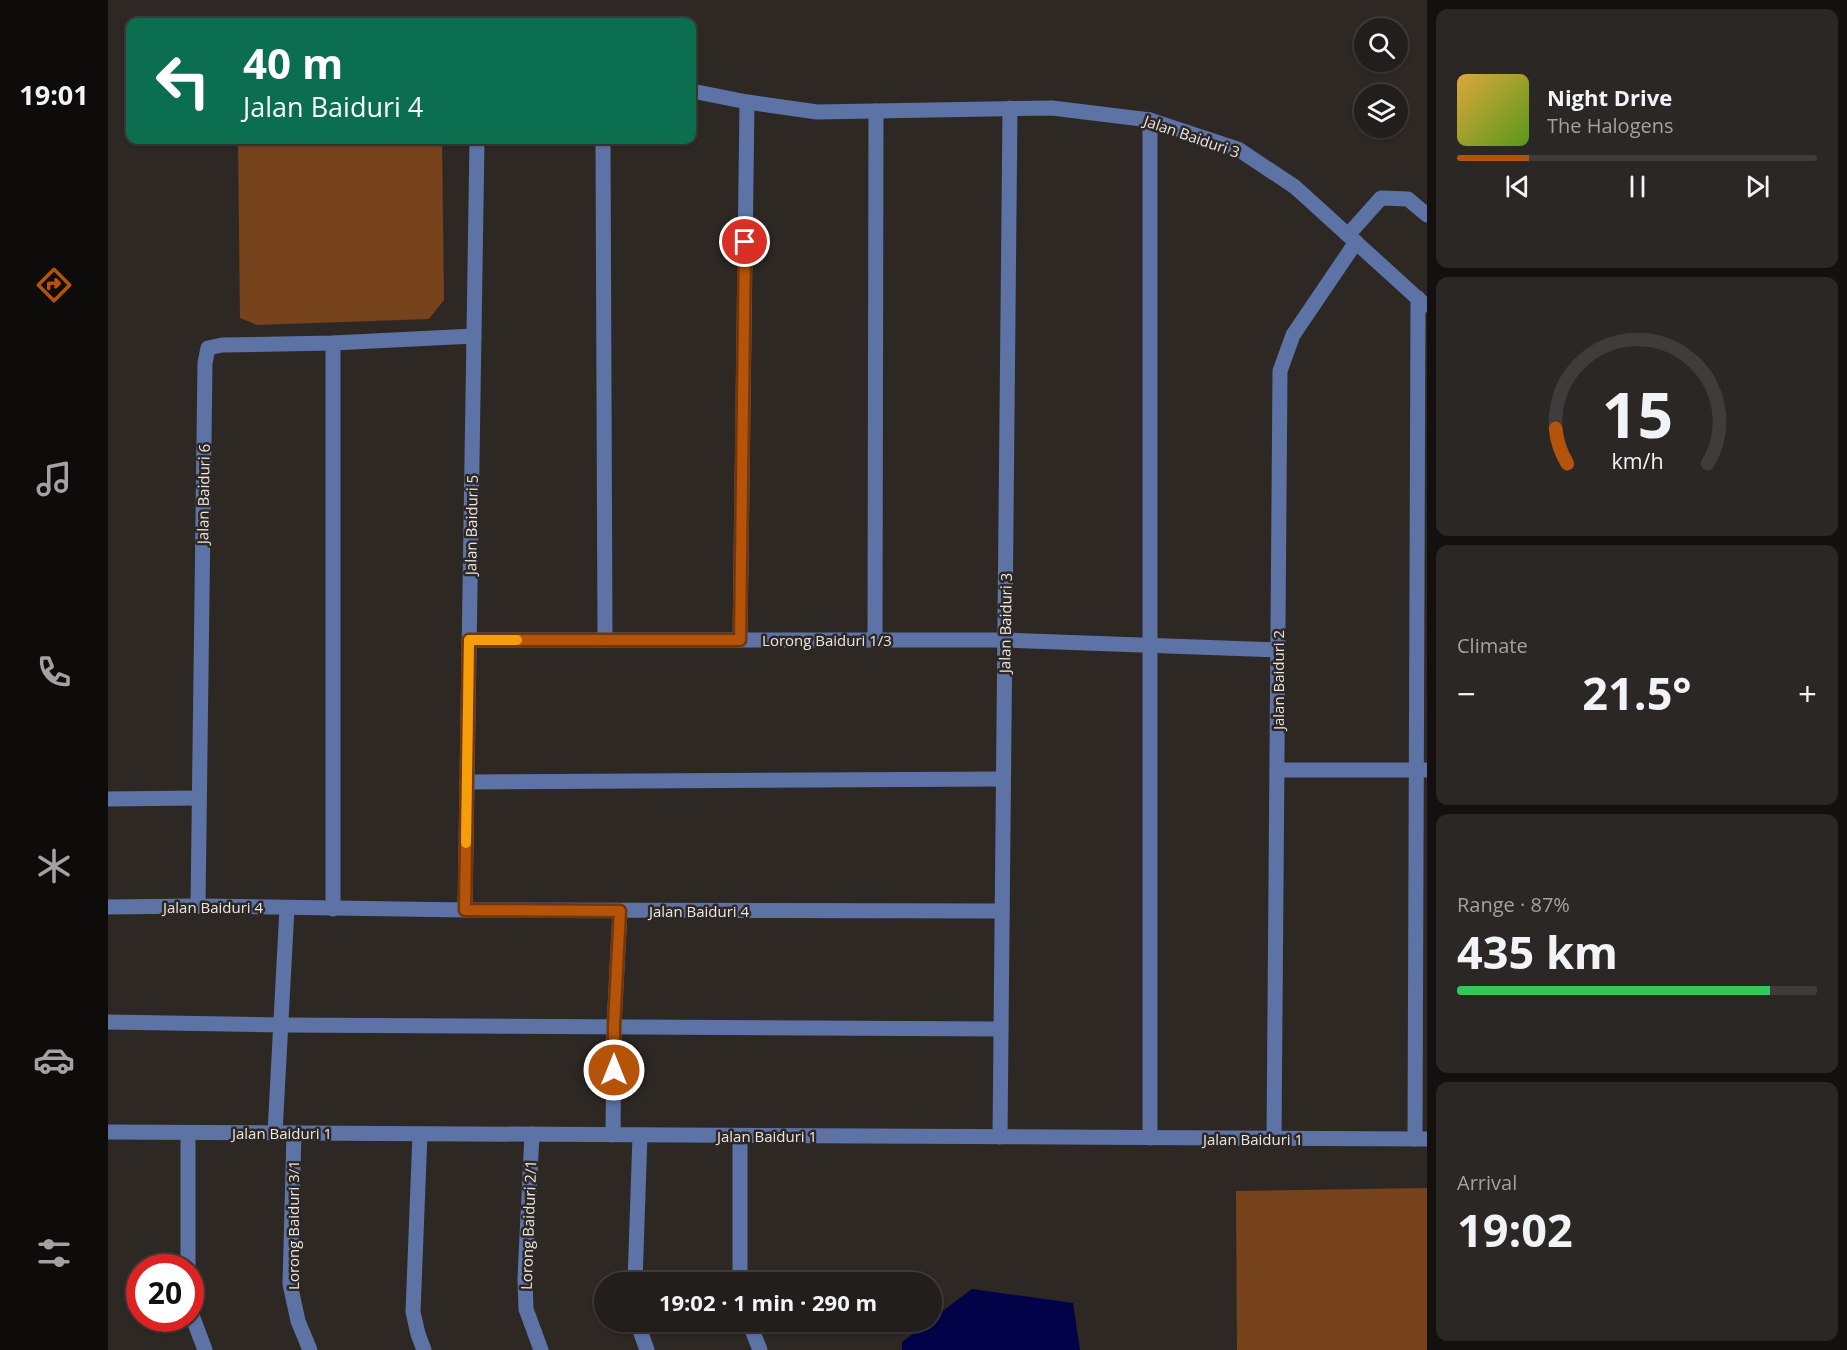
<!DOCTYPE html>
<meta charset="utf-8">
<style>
:root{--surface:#221e1c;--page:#2a2725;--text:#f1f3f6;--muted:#a2a2a3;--line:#3f3c3b;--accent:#b45309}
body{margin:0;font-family:"Open Sans",sans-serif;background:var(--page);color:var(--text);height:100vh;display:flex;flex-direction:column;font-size:22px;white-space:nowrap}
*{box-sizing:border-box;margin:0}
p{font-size:20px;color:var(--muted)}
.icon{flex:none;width:33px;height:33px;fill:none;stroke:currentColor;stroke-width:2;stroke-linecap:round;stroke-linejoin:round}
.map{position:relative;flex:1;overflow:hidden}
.details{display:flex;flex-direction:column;gap:9px;padding:9px;background:#13100f;width:420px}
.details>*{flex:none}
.guide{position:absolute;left:18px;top:18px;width:570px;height:126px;border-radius:12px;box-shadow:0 2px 4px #0004,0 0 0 2px var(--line);background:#0b6e4f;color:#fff;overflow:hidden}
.buttons{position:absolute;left:1246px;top:18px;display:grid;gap:12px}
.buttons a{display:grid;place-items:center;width:54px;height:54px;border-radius:50%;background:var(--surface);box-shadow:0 2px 4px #0004,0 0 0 2px var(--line);font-size:30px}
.speed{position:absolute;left:18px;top:1254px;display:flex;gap:12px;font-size:30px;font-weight:700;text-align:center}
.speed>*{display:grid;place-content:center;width:78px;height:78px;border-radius:50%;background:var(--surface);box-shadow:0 2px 4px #0004,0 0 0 2px var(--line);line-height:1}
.speed .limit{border:9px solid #d22;background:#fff;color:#111}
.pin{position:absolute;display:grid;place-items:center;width:51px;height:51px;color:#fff;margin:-26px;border:3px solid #fff;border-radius:50%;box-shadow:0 2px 6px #0007}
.me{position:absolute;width:66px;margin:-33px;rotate:0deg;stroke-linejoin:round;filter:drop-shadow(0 0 4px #0008)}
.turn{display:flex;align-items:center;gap:21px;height:126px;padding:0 18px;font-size:27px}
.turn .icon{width:78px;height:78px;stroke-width:2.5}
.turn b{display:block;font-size:42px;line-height:51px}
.big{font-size:45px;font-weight:700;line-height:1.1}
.details .tile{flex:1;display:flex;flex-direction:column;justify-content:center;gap:9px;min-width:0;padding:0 21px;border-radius:12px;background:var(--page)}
.details .dial{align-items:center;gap:0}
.dial svg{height:156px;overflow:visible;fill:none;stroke:var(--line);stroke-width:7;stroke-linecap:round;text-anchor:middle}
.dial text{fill:var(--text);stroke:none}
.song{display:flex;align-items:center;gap:18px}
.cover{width:72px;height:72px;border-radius:9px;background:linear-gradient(135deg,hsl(40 70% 55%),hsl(90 70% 35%))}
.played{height:6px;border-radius:3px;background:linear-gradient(90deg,var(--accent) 20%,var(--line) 20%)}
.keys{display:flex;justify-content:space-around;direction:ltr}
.heat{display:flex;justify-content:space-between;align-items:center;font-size:33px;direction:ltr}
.charge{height:9px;border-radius:4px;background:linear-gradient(90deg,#34c759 87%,var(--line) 0)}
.trip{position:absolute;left:486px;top:1272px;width:348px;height:60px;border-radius:30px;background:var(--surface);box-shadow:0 2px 4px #0004,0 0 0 2px var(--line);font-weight:700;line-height:60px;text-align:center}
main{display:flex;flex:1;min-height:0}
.tab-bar{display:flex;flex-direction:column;width:108px;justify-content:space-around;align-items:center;background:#0e0c0b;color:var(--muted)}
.tab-bar .icon{width:42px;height:42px}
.tab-bar .selected{color:var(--accent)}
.tab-bar b{font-size:27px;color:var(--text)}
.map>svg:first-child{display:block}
.green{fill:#77431c}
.water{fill:#020249}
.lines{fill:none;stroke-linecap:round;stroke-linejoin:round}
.minor{stroke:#5d73a5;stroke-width:15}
.route-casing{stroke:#753606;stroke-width:15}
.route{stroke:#b45309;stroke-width:10}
.slow{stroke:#f59e0b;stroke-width:10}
.labels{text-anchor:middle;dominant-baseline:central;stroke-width:5;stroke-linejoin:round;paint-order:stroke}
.street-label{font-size:15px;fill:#eae6e4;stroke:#2e2825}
</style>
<main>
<nav class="tab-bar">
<b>19:01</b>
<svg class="icon selected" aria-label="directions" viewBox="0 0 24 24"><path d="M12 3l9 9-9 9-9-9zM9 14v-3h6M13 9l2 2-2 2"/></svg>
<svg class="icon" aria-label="music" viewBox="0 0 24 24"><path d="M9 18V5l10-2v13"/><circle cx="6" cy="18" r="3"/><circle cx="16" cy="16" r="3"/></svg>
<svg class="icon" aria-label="phone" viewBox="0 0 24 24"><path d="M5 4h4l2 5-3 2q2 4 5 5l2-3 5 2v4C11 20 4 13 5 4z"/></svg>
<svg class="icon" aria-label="climate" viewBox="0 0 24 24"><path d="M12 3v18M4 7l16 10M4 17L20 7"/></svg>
<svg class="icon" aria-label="car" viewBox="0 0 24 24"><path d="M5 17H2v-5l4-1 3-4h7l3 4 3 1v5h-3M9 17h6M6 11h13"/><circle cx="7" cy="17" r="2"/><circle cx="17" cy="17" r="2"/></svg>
<svg class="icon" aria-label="filters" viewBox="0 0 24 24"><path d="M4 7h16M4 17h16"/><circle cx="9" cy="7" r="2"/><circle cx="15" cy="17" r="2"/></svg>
</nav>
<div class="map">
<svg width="1319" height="1350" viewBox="0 0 1319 1350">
<rect width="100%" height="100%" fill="#2e2825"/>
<g class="green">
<path d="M130 140H334L336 300 321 319 149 325 132 318Z"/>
<path d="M1319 1188V1350H1129L1128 1191Z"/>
</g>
<path class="water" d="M864 1289 965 1303 972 1350H794V1342L821 1322H824V1319Z"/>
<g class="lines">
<g class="minor">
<path d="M584 91 639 102 709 112 944 108 1042 120 1130 149 1187 187 1317 305"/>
<path d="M495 140 497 640"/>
<path d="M1240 235 1273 198 1300 199 1319 215"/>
<path d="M361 640H897L1170 650"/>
<path d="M632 640 639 102"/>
<path d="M767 640 768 111"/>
<path d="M1169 770H1319"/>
<path d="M359 782 895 779"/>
<path d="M0 799 91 798"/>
<path d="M90 906 97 363 100 348 114 345 225 343 366 336"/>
<path d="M0 907 90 906 357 910 894 911"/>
<path d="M225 909V343"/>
<path d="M357 910 369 140"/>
<path d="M0 1022 173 1025 893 1029"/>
<path d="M0 1132 1319 1139"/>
<path d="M80 1133V1268"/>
<path d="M167 1133 179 908"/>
<path d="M186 1133 182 1284 190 1321 202 1350"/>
<path d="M312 1134 305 1312 310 1334 316 1350"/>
<path d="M424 1134 417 1278 418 1309 433 1350"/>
<path d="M505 1135 506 1026 512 911"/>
<path d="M632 1136V1282"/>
<path d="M892 1137 902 108"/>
<path d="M1042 1138V120"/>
<path d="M1166 1139 1172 371 1185 335 1248 242"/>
<path d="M1307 1139 1310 298"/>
<path d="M527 1282 532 1135"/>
<path d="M82 1310 97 1350"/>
<path d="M529 1322 539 1350"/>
<path d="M641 1322 652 1350"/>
</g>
</g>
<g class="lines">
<g class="route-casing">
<path id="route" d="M506 1070V1026L512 911 357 910 361 640H632L637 242"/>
</g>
<use href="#route" class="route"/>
<path class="slow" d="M358 843 361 640H409"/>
</g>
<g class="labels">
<g class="street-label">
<text transform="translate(1084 136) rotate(19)">Jalan Baiduri 3</text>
<text transform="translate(95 494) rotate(-89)">Jalan Baiduri 6</text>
<text transform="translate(363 525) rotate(-89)">Jalan Baiduri 5</text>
<text transform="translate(897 623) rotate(-89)">Jalan Baiduri 3</text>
<text x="719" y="640">Lorong Baiduri 1/3</text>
<text transform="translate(1170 680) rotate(-90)">Jalan Baiduri 2</text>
<text x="105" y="907">Jalan Baiduri 4</text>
<text x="591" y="911">Jalan Baiduri 4</text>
<text x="174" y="1133">Jalan Baiduri 1</text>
<text x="659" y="1136">Jalan Baiduri 1</text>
<text x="1145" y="1139">Jalan Baiduri 1</text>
<text transform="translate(185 1225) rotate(-90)">Lorong Baiduri 3/1</text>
<text transform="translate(420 1225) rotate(-88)">Lorong Baiduri 2/1</text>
</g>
</g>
</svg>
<div class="buttons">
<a><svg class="icon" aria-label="search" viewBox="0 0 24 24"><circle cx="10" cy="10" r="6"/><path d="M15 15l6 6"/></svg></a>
<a><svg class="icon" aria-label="layers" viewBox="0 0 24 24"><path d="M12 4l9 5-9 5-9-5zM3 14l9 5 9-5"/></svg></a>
</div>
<div class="speed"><div class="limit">20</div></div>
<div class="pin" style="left:637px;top:242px;background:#d93025"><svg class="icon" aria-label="arrive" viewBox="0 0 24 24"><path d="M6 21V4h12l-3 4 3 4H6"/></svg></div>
<svg class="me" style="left:506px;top:1070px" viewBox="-20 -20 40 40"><circle r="17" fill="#b45309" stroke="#fff" stroke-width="3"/><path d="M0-11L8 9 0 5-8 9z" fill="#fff"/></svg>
<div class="trip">19:02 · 1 min · 290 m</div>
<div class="guide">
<div class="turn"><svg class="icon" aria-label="left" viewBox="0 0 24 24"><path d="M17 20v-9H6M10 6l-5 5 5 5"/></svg><div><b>40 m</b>Jalan Baiduri 4</div></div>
</div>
</div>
<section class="details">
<div class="tile">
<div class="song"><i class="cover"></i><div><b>Night Drive</b><p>The Halogens</p></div></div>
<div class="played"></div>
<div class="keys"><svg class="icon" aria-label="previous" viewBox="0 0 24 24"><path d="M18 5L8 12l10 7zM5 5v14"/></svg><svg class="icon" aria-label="pause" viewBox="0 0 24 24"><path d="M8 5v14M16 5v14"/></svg><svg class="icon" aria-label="next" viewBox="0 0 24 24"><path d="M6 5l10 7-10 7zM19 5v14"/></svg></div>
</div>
<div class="tile dial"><svg viewBox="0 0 100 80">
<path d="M14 69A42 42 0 1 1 86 69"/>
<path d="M14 69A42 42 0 0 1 8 51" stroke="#b45309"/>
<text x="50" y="56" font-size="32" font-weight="700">15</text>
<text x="50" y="72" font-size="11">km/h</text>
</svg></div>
<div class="tile"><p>Climate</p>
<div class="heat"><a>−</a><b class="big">21.5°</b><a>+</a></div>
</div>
<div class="tile"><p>Range · 87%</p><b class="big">435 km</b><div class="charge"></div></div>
<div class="tile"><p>Arrival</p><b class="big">19:02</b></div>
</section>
</main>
